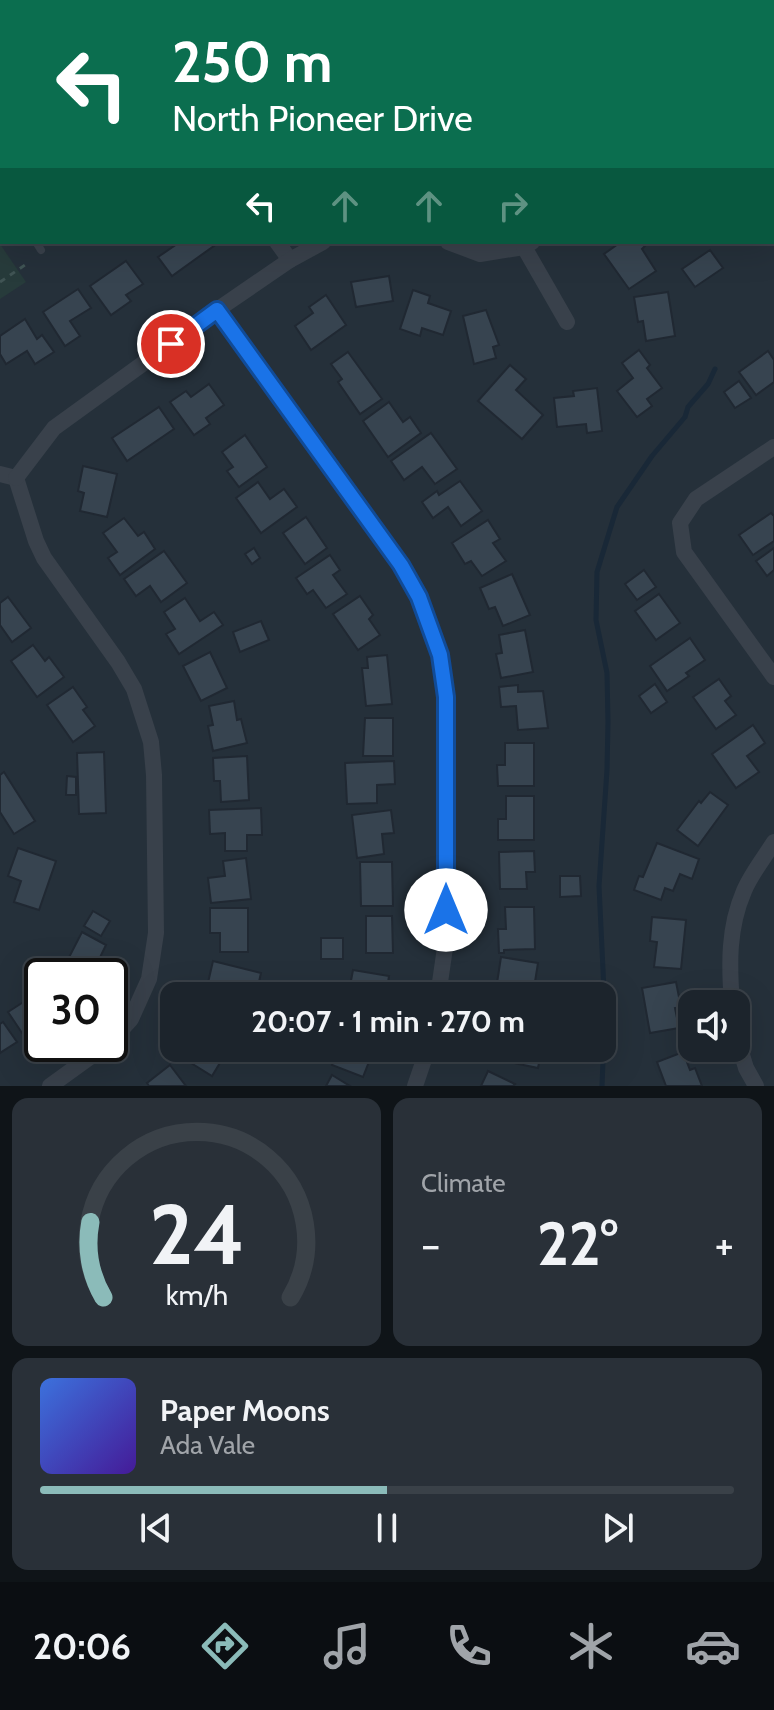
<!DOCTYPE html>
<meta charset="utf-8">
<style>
:root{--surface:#1c242c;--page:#293038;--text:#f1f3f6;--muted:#a0a4a9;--line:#3a4148;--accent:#8bbbb9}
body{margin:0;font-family:Cabin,sans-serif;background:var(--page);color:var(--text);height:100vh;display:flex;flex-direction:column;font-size:30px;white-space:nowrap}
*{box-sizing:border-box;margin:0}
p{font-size:26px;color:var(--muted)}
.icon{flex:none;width:44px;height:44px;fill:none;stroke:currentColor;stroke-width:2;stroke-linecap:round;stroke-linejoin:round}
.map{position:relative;height:1086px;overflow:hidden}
.drawer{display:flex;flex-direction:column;gap:12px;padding:12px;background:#0f1418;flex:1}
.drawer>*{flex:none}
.banner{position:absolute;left:0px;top:0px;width:774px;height:244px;box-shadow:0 8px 32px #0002,0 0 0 2px var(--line);background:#0b6e4f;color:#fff;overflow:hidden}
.fabs{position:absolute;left:678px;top:990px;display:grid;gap:16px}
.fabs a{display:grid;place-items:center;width:72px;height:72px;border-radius:16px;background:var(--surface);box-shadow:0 8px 32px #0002,0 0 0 2px var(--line);font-size:40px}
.speed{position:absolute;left:24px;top:958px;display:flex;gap:16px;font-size:40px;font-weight:700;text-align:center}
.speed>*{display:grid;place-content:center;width:104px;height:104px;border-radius:50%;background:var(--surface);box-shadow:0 8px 32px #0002,0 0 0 2px var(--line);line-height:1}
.speed .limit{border:4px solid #111;border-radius:12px;background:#fff;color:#111}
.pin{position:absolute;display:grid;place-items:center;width:68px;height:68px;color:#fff;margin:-34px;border:4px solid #fff;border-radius:50%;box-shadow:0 2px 8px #0007}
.me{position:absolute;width:88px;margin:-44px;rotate:0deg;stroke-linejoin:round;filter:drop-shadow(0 0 6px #0008)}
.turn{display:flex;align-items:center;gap:28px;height:168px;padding:0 40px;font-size:36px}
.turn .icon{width:104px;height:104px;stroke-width:2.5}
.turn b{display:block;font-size:56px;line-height:68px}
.lanes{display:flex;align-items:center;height:76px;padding:0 40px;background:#0003;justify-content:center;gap:40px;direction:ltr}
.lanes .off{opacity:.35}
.big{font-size:60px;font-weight:800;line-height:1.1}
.drawer .widget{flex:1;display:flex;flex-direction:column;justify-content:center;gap:12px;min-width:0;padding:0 28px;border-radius:16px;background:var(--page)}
.drawer .dial{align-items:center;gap:0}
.dial svg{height:208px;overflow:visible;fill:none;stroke:var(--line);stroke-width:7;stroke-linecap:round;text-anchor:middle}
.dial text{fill:var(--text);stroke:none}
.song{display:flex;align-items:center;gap:24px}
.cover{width:96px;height:96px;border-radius:12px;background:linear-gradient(135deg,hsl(220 70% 55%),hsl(260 70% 35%))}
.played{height:8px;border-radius:4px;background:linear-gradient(90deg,var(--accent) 50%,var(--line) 50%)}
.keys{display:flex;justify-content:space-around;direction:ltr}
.heat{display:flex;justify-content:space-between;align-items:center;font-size:44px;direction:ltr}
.drawer .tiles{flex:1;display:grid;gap:12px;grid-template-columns:1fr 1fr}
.widget:last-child{grid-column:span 2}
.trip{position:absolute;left:160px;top:982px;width:456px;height:80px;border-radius:16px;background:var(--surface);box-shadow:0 8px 32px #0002,0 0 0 2px var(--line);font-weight:800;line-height:80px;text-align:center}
.tab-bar{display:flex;height:128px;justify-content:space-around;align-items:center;background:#0b0e12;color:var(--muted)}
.tab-bar .icon{width:56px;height:56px}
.tab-bar .active{color:var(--accent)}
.tab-bar b{font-size:36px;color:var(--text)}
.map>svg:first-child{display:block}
.green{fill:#273b3b}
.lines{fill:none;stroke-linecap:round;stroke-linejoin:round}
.stream{stroke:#192837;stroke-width:5}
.building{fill:#374450;stroke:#202832;stroke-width:2}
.path{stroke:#405454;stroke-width:3;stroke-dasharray:6 6;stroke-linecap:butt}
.lane{stroke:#39414b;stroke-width:8}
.street{stroke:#39414b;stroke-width:16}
.route-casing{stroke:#114b97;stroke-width:20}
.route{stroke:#1a73e8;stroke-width:14}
</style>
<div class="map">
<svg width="774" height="1086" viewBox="0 0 774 1086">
<rect width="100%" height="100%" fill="#25303a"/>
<path class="green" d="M0 244 26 282 0 299Z"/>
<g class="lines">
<path class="stream" d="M602 1086 605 1012 599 886 607 770 608 722 607 673 596 620 597 572 617 507 652 456 685 417 688 407 708 384 715 369"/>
</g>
<g class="building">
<path d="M0 30 2 32 0 160Z"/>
<path d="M180 242H217L218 243 172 276 158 257Z"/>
<path d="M621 242H649L642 249 656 271 629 289 604 254Z"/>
<path d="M710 250 723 268 695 287 682 269Z"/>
<path d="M126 261 143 284 126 295 131 301 111 315 90 286Z"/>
<path d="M389 276 393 301 356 307 351 282Z"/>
<path d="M78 289 91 308 70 321 80 336 65 346 43 312Z"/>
<path d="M413 290 430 296 428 303 451 311 443 335 422 328 420 336 400 329Z"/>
<path d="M668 292 675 336 646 341 643 321 638 322 634 297Z"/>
<path d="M326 295 346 325 311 350 295 326 313 313 309 307Z"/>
<path d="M486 310 499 345 493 347 496 358 474 364 463 316Z"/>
<path d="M25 319 37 339 42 335 54 352 35 364 27 351 6 364 0 354V336Z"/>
<path d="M639 350 650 365 647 368 662 388 647 399 652 406 637 417 617 391 633 378 622 363Z"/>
<path d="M768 351 774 360V382L756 395 739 372Z"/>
<path d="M348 352 382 399 360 414 338 382 342 379 331 364Z"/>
<path d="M510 365 526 379 516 390 543 415 522 439 478 401Z"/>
<path d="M739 381 751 398 735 408 724 392Z"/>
<path d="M209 384 224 405 206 418 210 424 194 435 170 402 186 391 191 397Z"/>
<path d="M597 388 602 431 587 433 586 424 557 427 554 398 574 396 573 391Z"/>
<path d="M389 402 403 422 410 417 421 433 388 457 363 421Z"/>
<path d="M159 407 174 429 127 461 112 438Z"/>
<path d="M431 433 457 469 435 484 422 467 404 480 391 461Z"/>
<path d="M245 435 267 467 239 487 227 471 233 467 222 452Z"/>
<path d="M83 466 117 474 107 517 80 511 84 493 78 491Z"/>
<path d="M460 481 482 511 461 526 448 507 433 518 422 502 437 491 439 495Z"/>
<path d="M258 482 270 499 284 489 297 507 261 533 236 498Z"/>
<path d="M771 513 774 516V541L753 555 739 535Z"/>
<path d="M306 517 327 548 305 564 283 533Z"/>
<path d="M124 518 138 536 144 532 155 549 120 575 108 558 117 552 103 533Z"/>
<path d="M488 520 500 539 493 543 506 561 482 576 471 561 465 564 452 543Z"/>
<path d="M254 548 260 558 252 564 245 554Z"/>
<path d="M774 548V570L767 576 756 561Z"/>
<path d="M164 551 187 583 161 602 150 586 136 596 124 579Z"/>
<path d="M330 555 340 570 333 575 347 594 326 608 313 590 307 594 296 578Z"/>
<path d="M644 570 656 587 637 600 625 584Z"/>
<path d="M512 574 530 615 503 626 495 607 489 609 480 588Z"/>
<path d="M659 594 680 623 656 640 635 611Z"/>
<path d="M360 596 373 615 369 619 380 635 358 650 333 614Z"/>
<path d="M8 597 31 628 12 642 0 625V603Z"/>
<path d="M185 598 200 621 214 612 223 625 179 654 166 634 175 629 164 612Z"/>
<path d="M261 621 269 640 240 652 233 632Z"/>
<path d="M525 630 533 672 501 678 496 654 502 653 499 635Z"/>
<path d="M690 638 705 660 686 673 689 676 667 691 650 666Z"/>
<path d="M33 645 45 661 49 657 64 677 37 697 11 661Z"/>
<path d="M210 652 227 688 201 701 183 666Z"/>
<path d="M387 655 392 704 366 706 362 668H368L367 657Z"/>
<path d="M719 679 731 696 725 701 736 715 716 729 693 697Z"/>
<path d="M655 684 667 702 651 713 639 696Z"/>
<path d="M518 685V692L543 691 548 728 518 730 516 706 501 707 499 687Z"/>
<path d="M73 687 87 707 83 710 95 726 73 742 47 705Z"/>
<path d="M234 701 237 720 241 719 247 743 213 751 208 726 213 725 209 706Z"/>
<path d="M365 718H393V756H363Z"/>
<path d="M753 725 765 743 747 756 759 772 736 788 712 754Z"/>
<path d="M505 743H534V786H498L497 765H505Z"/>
<path d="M104 752 106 813 79 814 77 753Z"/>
<path d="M247 756 249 800 221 802 220 781H214L213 758Z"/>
<path d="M394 761 395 784 377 785V803L347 804 345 763Z"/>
<path d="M4 772 35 821 14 834 0 812V775Z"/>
<path d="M67 776 76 777V795H66Z"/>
<path d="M710 792 728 805 698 846 677 830 699 801 701 803Z"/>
<path d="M506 796H534V840H498V819H506Z"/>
<path d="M261 808 262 835H247V851H225V833L210 834 209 810Z"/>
<path d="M391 810 394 833 382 834 384 854 357 858 352 815Z"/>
<path d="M657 843 699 859 692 879 680 874 673 891 665 888 661 900 634 890 639 876 643 877Z"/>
<path d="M18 848 56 861 39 910 14 902 21 881 8 876Z"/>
<path d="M534 851 535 872H526L527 889H500L499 852Z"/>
<path d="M246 858 251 899 211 903 208 878 225 876 223 861Z"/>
<path d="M360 862H392L393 906H361Z"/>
<path d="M560 876H580L581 896 560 897Z"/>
<path d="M505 907H534L535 949 504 950V953H499L498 929H506Z"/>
<path d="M210 908H248V952H220V933H210Z"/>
<path d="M93 911 110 921 101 936 84 926Z"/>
<path d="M366 916H392L393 953H366Z"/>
<path d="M652 917 686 920 681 969 654 967 657 942 650 941Z"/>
<path d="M82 932 106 945 91 976H72L62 971Z"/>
<rect x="321" y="938" width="22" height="21"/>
<path d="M501 957 538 963 534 988 525 986 523 996H495Z"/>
<path d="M213 961 261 973 256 995 242 991 240 996H211L213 989 207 987Z"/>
<path d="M353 970 389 976 386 996H335L337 984 350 986Z"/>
<path d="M676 982 681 1007 675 1008 679 1028 650 1033 642 988Z"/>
<path d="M42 990V1025L24 1036 8 1012Z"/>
<path d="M3 1022 17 1042 0 1053V1024Z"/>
<path d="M200 1048H229L212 1076 191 1063Z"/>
<path d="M338 1048H367L366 1052 372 1054 363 1077 332 1065Z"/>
<path d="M502 1048H542L538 1068 499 1060Z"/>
<path d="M683 1052 690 1070 695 1068 702 1086H666L657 1062Z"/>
<path d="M170 1065 186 1086H149L147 1083Z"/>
<path d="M488 1071 515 1084 513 1086H481Z"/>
<path d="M332 1075 350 1086H326Z"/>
</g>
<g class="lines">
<path class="path" d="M0 282 25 265"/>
<g class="lane">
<path d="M0 180 2 179"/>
<path d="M0 188 2 191"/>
<path d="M36 242 41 250"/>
</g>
<g class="street">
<path d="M103 0 105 2"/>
<path d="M440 0 442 2"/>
<path d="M772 85 774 84"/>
<path d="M277 242 290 260"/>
<path d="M448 242 480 254 524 247 532 242"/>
<path d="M524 247 567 322"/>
<path d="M217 310 401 565 419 597 440 655 446 697V941L438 996"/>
<path d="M774 447 696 499 680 523 684 552 774 677"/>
<path d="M0 474 16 478"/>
<path d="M16 478 36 541 44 558 118 662 134 689 151 742 154 775 156 933 149 979 131 1019 110 1042"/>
<path d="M16 478 54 428 217 310 290 260 323 242"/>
<path d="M732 1004C729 965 728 928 744 891 751 874 764 858 774 842"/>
<path d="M736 1035 746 1068 756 1086"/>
<path d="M50 1086 108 1044"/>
<path d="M415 1086 428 1048"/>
</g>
</g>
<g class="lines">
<g class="route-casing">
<path id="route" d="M171 344 217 310 401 565 419 597 440 655 446 697V910"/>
</g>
<use href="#route" class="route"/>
</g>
</svg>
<div class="fabs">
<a><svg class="icon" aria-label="sound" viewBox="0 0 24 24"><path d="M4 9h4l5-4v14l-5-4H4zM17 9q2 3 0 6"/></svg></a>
</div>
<div class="speed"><div class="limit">30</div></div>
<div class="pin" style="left:171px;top:344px;background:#d93025"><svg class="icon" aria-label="arrive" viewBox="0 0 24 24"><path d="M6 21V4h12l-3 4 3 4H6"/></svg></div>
<svg class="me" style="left:446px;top:910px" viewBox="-20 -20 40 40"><circle r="19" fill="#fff"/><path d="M0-13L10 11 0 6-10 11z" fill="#1a73e8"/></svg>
<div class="trip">20:07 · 1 min · 270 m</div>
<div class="banner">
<div class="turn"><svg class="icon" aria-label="left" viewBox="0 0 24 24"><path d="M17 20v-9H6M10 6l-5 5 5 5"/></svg><div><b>250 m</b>North Pioneer Drive</div></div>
<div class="lanes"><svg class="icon" aria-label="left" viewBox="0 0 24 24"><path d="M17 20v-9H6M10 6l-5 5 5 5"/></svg><svg class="icon off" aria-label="ahead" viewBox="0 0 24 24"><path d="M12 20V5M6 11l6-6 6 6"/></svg><svg class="icon off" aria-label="ahead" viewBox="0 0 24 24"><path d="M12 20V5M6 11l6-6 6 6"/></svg><svg class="icon off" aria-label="right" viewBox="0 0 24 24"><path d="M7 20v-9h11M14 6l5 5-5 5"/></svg></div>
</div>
</div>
<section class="drawer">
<div class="tiles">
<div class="widget dial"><svg viewBox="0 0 100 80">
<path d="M14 69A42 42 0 1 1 86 69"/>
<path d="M14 69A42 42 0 0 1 9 40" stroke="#8bbbb9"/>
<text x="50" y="56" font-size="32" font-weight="700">24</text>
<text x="50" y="72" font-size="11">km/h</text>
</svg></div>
<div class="widget"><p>Climate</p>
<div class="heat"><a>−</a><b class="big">22°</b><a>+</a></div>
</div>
<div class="widget">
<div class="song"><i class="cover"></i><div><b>Paper Moons</b><p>Ada Vale</p></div></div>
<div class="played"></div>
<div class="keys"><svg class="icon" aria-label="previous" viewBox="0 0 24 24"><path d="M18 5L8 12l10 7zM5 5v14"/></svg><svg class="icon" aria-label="pause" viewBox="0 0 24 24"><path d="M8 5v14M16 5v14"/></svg><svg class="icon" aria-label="next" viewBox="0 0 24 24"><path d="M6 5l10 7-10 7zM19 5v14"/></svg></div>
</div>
</div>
</section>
<nav class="tab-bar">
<b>20:06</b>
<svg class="icon active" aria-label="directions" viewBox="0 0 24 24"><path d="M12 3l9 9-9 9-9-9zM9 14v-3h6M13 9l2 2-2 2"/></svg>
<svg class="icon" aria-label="music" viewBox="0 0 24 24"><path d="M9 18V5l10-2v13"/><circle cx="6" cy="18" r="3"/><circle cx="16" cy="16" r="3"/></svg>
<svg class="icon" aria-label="phone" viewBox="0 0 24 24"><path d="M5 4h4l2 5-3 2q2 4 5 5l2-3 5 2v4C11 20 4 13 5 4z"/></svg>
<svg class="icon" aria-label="climate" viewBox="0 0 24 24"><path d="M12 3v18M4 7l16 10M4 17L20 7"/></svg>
<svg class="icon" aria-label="car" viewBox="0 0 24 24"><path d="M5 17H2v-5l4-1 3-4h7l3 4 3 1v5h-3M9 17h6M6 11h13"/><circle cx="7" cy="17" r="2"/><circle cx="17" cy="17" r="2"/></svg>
</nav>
